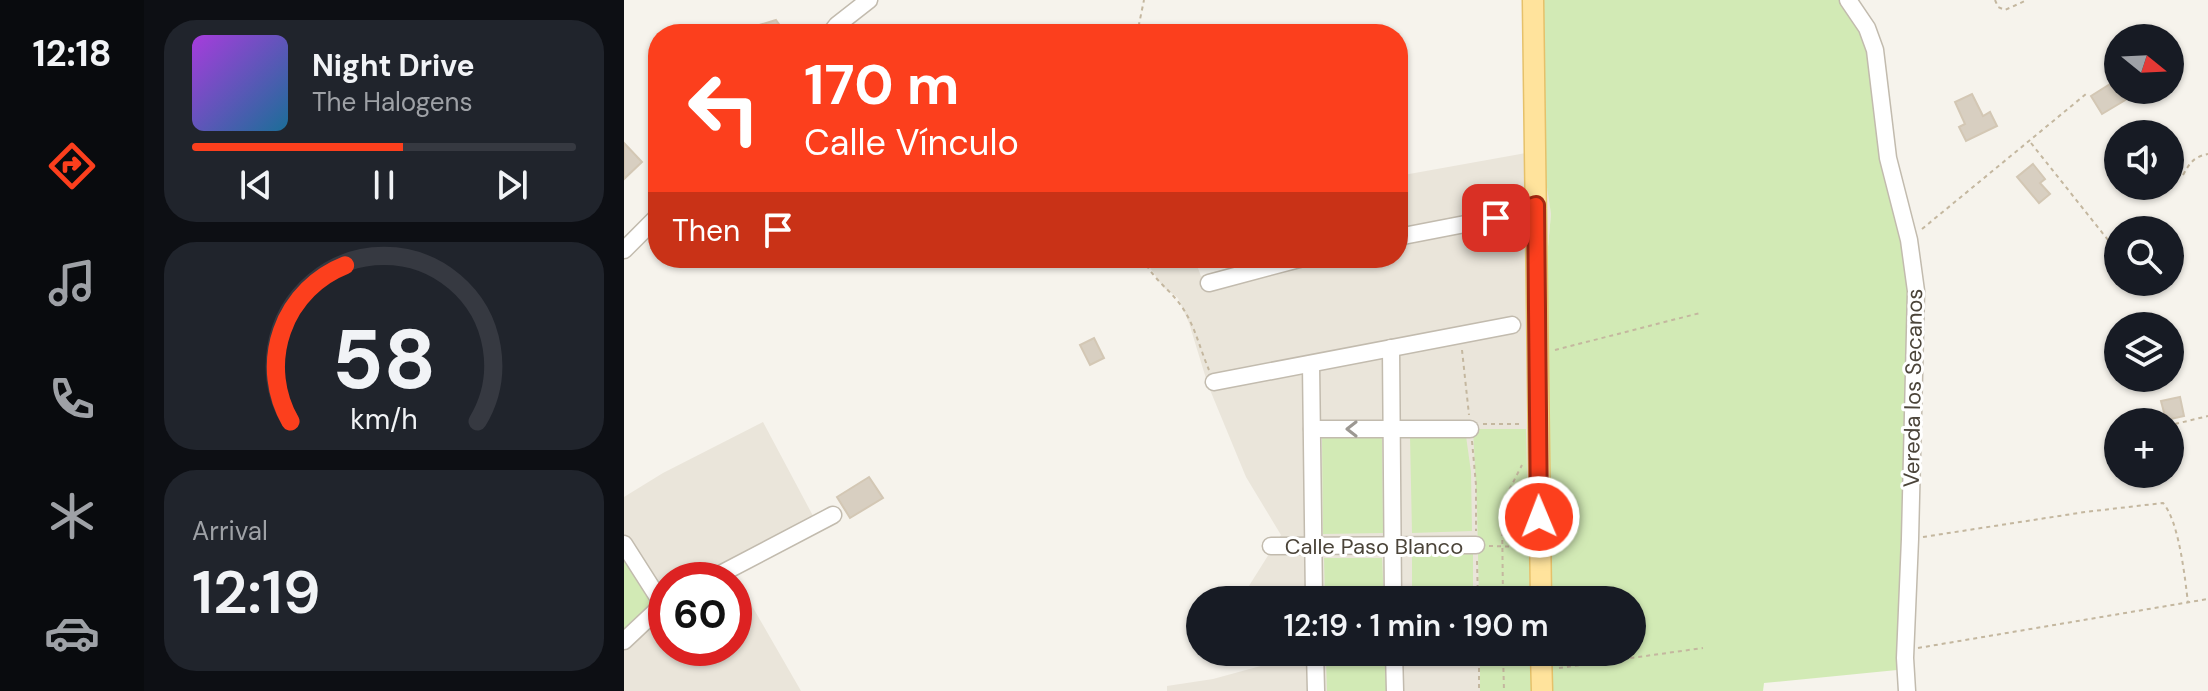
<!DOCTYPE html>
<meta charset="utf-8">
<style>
:root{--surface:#171b24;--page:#20242c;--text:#f1f3f6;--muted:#9ea1a6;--line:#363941;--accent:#fc3f1d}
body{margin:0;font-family:"DM Sans",sans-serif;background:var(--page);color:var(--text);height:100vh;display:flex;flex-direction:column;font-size:30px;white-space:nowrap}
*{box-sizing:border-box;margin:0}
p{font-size:26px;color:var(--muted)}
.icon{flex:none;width:44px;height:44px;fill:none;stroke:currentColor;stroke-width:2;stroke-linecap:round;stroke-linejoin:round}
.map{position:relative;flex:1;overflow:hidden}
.drawer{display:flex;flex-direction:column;gap:20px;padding:20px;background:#0d0f14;width:480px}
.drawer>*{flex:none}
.banner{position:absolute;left:24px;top:24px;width:760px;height:244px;border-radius:32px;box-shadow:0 2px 6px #0004;background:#fc3f1d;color:#fff;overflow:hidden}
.needle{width:52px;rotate:108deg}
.buttons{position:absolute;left:1480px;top:24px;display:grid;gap:16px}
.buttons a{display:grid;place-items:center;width:80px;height:80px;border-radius:50%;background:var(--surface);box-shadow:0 2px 6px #0004;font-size:40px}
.speed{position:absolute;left:24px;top:562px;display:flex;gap:16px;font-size:40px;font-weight:700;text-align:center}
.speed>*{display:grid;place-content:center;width:104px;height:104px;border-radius:50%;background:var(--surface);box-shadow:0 2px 6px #0004;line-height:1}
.speed .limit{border:12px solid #d22;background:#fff;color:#111}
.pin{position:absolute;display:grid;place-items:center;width:68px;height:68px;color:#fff;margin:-34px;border-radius:16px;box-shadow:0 4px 12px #0006}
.me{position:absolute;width:88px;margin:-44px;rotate:359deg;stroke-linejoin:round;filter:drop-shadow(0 0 6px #0008)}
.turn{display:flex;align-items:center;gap:28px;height:168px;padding:0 24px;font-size:36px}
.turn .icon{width:104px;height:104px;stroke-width:2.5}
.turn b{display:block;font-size:56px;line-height:68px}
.then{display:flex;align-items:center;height:76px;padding:0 24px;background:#0003;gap:16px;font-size:30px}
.big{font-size:60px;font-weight:600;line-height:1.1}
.drawer .tile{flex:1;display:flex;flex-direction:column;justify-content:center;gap:12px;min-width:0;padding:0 28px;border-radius:32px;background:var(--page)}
.drawer .dial{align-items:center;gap:0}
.dial svg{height:208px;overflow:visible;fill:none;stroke:var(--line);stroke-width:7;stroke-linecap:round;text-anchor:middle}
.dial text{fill:var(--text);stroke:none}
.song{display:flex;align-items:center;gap:24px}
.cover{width:96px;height:96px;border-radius:12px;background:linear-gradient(135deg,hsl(280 70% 55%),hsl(200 70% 35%))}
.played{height:8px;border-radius:4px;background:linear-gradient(90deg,var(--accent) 55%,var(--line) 55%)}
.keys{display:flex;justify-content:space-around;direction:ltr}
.trip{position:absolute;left:562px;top:586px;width:460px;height:80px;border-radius:40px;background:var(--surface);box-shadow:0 2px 6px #0004;font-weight:600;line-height:80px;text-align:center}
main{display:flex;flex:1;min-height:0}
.menu{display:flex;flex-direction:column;width:144px;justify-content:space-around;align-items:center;background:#090b0e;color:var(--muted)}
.menu .icon{width:56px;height:56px}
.menu .active{color:var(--accent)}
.menu b{font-size:36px;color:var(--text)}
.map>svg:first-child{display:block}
.residential{fill:#eae5da;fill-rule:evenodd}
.green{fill:#d2eab5}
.building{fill:#d8cfc1;stroke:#d3c7b4;stroke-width:2}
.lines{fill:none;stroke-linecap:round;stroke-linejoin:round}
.minor-casing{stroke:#c2bbae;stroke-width:19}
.major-casing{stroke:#e6c16a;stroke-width:23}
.path{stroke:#c4b79f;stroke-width:2;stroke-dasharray:4 4;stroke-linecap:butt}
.minor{stroke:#fff;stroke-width:16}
.major{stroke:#ffe39c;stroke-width:20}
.oneway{stroke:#9c9892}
.route-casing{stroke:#a42913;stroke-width:20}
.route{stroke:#fc3f1d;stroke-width:14}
.labels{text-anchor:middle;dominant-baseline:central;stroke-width:6;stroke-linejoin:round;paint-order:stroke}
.street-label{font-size:22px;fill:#4b4439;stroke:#fff}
</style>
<main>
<nav class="menu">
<b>12:18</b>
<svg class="icon active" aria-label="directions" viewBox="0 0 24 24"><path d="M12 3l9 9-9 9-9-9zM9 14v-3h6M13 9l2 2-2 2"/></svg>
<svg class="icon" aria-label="music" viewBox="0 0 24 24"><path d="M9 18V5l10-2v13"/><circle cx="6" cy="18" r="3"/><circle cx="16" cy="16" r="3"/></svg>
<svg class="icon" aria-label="phone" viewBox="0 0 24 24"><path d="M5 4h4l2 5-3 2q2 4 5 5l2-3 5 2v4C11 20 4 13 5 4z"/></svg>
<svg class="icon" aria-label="climate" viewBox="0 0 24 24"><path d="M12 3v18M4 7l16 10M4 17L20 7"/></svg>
<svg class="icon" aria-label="car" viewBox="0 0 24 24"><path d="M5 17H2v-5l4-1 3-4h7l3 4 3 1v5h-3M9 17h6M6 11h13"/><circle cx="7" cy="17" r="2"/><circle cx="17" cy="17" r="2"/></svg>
</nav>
<section class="drawer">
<div class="tile">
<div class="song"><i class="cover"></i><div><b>Night Drive</b><p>The Halogens</p></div></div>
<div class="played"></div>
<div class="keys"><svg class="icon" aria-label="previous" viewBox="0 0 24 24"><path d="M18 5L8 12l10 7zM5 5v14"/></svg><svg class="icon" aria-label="pause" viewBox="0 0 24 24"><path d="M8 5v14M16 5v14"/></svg><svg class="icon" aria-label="next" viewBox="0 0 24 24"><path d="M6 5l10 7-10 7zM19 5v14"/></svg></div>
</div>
<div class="tile dial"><svg viewBox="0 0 100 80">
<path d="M14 69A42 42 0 1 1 86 69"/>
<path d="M14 69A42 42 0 0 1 35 9" stroke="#fc3f1d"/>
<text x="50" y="56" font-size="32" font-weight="700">58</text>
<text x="50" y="72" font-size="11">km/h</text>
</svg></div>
<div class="tile"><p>Arrival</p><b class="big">12:19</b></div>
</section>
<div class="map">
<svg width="1584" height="691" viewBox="0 0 1584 691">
<rect width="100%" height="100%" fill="#f6f3ec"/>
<g class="residential">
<path d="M919 150 927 214 920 291 924 600H626L623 589 657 535 622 477 584 385 565 323 554 298 539 287 525 266 544 258H570L577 276 610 266 609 258H774V176Z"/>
<path d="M139 422 196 529 109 573 177 691H0V497L39 473ZM42 580H110V648H42Z"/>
<path d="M641 652H924L925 691H543V686L589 679 644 664Z"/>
</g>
<g class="green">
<path d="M918 0H1218L1239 31 1247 53 1284 257 1287 295 1277 667 1273 670 1140 683 1139 691H925L924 652H1008V600H924L920 291 927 214 919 161Z"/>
<path d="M849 429H902L906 600H855L853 506Z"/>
<path d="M786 436H842L847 472 848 531 788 533Z"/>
<path d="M698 438H758L759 533 699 534Z"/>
<path d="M0 552 29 598 27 610 0 635Z"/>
<path d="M849 554V600H788V555Z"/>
<path d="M700 558H758L760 600H701Z"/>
<path d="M856 652H907L908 691H856Z"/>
<path d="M762 658V691H703L702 659Z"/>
</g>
<g class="building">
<path d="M152 20 162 34H112V32Z"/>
<path d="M1494 79V90H1518L1478 114 1467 96Z"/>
<path d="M1348 94 1359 116 1366 112 1373 126 1342 141 1335 127 1341 124 1331 102Z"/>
<path d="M0 143 18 162 0 179Z"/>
<path d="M1409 164 1421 179 1416 183 1426 194 1415 203 1393 177Z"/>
<path d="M470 338 480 358 466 365 456 345Z"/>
<path d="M1556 397 1560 416 1542 420 1537 401Z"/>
<path d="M245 477 259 498 226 518 213 497Z"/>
</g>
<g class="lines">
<g class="minor-casing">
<g id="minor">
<path d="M1224 0 1243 28 1251 50 1264 158 1285 240 1292 291 1286 539 1281 658 1283 691"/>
<path d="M206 34 213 25 245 0"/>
<path d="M912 205 872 218 913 225"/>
<path d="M774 237 872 218"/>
<path d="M0 250 34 216"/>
<path d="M585 283 679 258"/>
<path d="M767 348 769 600"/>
<path d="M687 364 690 600"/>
<path d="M590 382 888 325"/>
<path d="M688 429H846"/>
<path d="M0 544 35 599 34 609 0 641"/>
<path d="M647 546 852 545"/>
<path d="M85 580 209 515"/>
<path d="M691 652 692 691"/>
<path d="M770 652 771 691"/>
</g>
</g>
<g class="major-casing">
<g id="major">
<path d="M909 0 917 600"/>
<path d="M917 652 918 691"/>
</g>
</g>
<g class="path">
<path d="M1371 0 1374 7 1381 10 1403 0"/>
<path d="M513 34 520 0"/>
<path d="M1407 143 1484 240"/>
<path d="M1559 175C1566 163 1569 157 1584 154"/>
<path d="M1298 229 1462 94"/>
<path d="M519 258C528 279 546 289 558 307 571 326 576 349 585 370"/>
<path d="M838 350 845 415"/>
<path d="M931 350 1076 313"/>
<path d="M859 424H897"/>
<path d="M1551 424 1584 416"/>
<path d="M848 441 852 485V531"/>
<path d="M1299 537 1461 512 1539 503C1555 521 1561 578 1564 603"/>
<path d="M865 546 899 547"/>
<path d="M853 561 854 600"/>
<path d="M879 600 878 514 882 496 898 465"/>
<path d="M1294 648 1584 599"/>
<path d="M855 652V691"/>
<path d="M879 652 880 691"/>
<path d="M935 668 1079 648"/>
</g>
<use href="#minor" class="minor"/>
<use href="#major" class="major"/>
</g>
<defs><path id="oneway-chevron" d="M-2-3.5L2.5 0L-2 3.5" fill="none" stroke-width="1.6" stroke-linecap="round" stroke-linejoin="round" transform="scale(2)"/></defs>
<use class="oneway" href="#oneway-chevron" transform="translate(728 429) rotate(-180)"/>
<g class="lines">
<g class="route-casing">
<path id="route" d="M872 218 912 205 915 517"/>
</g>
<use href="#route" class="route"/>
</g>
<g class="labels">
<g class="street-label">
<text transform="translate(1289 388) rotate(-89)">Vereda los Secanos</text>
<text x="750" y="546">Calle Paso Blanco</text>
</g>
</g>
</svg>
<div class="buttons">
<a><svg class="needle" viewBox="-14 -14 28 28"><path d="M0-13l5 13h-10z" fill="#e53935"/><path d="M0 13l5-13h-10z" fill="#9ea1a6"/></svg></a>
<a><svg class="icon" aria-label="sound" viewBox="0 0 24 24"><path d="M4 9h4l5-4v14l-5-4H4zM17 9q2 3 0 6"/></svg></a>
<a><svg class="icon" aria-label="search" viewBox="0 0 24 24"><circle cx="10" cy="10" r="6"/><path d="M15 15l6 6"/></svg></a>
<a><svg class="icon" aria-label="layers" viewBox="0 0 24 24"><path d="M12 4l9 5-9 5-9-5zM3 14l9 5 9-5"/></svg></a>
<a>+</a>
</div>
<div class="speed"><div class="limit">60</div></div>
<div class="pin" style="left:872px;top:218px;background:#d93025"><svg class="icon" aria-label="arrive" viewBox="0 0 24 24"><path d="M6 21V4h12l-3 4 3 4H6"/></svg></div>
<svg class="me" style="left:915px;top:517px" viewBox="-20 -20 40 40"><circle r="17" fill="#fc3f1d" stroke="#fff" stroke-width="3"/><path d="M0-11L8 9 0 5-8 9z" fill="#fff"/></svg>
<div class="trip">12:19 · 1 min · 190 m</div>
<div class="banner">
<div class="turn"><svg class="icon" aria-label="left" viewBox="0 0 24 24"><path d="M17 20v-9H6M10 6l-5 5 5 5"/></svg><div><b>170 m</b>Calle Vínculo</div></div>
<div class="then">Then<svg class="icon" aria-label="arrive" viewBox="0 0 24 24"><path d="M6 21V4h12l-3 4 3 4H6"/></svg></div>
</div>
</div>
</main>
